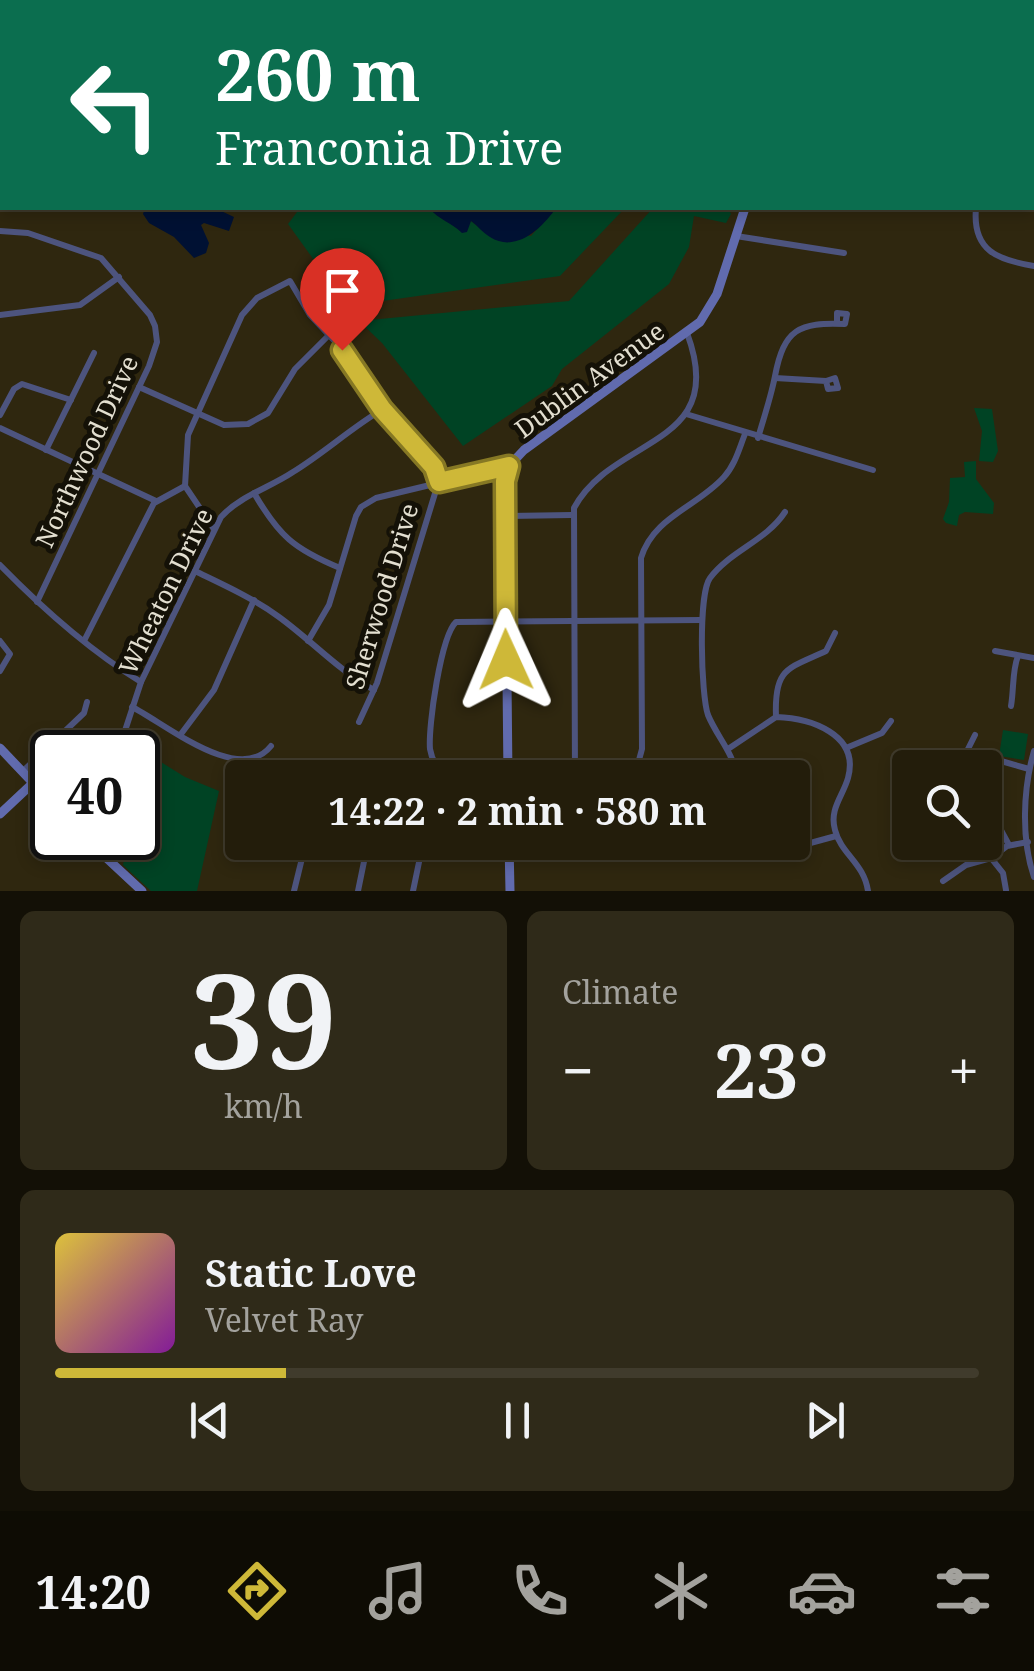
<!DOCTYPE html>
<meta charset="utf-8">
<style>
:root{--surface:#231d0b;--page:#2f2a19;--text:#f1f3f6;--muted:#a3a29d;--line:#403b2c;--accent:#ceb838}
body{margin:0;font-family:"Noto Serif",serif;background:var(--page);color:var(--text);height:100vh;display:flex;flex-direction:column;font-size:38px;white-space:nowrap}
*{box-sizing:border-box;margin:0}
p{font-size:32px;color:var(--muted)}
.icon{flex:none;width:55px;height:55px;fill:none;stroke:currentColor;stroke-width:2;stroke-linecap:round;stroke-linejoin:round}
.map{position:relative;height:891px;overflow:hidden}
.sheet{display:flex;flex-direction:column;gap:20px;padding:20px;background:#131006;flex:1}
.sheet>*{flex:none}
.hud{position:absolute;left:0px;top:0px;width:1035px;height:210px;box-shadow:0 5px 15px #0003,0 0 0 2px var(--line);background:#0b6e4f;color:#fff;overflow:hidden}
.tools{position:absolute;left:892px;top:750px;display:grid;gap:20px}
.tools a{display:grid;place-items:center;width:110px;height:110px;border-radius:10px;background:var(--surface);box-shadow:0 5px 15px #0003,0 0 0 2px var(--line);font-size:50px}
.speed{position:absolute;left:30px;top:730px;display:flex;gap:20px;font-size:50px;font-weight:700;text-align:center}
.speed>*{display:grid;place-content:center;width:130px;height:130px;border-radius:50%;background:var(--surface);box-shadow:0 5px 15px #0003,0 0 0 2px var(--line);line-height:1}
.speed .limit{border:5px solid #111;border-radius:15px;background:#fff;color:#111}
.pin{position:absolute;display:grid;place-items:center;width:85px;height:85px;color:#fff;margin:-102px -42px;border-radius:50% 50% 50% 0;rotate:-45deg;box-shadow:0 0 10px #0007}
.pin .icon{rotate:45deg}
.me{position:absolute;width:110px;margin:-55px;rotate:359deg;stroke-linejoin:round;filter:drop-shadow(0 0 8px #0008)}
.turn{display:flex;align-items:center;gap:35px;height:210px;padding:0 50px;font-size:45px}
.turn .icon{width:130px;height:130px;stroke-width:2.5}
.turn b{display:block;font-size:70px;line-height:85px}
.big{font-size:75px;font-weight:700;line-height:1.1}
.sheet .widget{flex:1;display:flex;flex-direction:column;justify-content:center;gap:15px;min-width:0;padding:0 35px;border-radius:15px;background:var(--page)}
.sheet .dial{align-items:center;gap:0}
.dial b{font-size:130px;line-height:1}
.song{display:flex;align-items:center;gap:30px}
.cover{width:120px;height:120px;border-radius:15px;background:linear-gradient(135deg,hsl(50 70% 55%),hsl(290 70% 35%))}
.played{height:10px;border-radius:5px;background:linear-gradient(90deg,var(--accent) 25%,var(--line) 25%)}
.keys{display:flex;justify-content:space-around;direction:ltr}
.heat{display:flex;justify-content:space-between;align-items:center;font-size:55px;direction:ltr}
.sheet .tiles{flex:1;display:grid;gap:20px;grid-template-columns:1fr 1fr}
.widget:last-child{grid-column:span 2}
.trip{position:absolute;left:225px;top:760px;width:585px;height:100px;border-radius:10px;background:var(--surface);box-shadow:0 5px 15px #0003,0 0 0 2px var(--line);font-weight:700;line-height:100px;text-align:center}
.tabs{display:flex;height:160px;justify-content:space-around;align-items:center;background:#0e0c04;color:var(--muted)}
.tabs .icon{width:70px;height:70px}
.tabs .on{color:var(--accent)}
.tabs b{font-size:45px;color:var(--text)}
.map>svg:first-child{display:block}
.green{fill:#004324}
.water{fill:#013}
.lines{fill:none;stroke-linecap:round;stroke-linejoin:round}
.street{stroke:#4d547e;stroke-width:6}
.secondary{stroke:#616bae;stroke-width:9}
.route-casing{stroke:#867824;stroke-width:25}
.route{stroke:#ceb838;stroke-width:18}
.labels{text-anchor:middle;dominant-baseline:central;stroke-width:10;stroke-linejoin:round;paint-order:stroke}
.street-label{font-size:25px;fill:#e3dfd0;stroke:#141107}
</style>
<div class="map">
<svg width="1034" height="891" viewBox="0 0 1034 891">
<rect width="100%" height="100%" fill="#2f270f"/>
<g class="green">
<path d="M300 208H429C440 219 451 222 462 232L471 221 481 229 531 236 556 208H625L560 276 347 306 288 224Z"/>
<path d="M653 208H728L731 214 726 223 694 216 689 247 669 284 562 369 552 386 463 446 382 343 359 321 569 301Z"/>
<path d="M974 408 992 409 998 451 993 462 979 461 982 431Z"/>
<path d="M976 461V479L994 503 993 514 965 512 959 515 957 526 946 523 943 519 949 502 950 478 965 477 964 462Z"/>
<path d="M1003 730 1028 734 1024 760 999 756Z"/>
<path d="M148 754 185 777 219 791 197 891H151L123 865 128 838H138V791Z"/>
</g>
<g class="water">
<path d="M145 208H201L219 210 234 217 229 231 204 223 201 225 209 243 206 253 194 258 174 237 149 223 143 214Z"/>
<path d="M429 208H556C543 227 516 254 490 237 483 233 478 226 471 221L467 232 462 233C451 222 439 220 429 208Z"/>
</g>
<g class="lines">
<g class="street">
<path d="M329 0 330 2"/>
<path d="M425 0V2"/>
<path d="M589 0V2"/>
<path d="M896 0 897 2"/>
<path d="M118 2V0"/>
<path d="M976 208C972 251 998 260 1034 266"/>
<path d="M0 231 28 233 101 258 150 315 155 326 157 342 149 366 37 602"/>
<path d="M736 236 844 253"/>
<path d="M0 315 80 305 119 277"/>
<path d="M775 378 826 381 828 389 838 388 835 378 826 381"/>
<path d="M139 387 224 425 248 424 268 413 295 369 329 335"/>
<path d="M686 414 873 470"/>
<path d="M0 415 14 389 22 384 71 400"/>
<path d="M0 428 156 501"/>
<path d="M758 438C764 417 771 397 775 376 784 329 799 322 845 324L847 314 837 313V323"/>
<path d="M46 450 94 353"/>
<path d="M254 493C279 536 294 549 340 568"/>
<path d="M505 516 572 515"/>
<path d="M214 529 185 486 188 435 242 315 257 298 290 281 310 315 343 350 383 409 440 477 377 683 359 722"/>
<path d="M0 565C43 609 89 650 141 682"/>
<path d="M195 571C224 585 253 598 279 617 312 641 338 670 374 690"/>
<path d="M0 641 10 654 0 671"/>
<path d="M84 641 154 503 185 486"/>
<path d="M308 641 329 605 356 516 361 507 376 498 509 466"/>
<path d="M995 651 1034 658"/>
<path d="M1011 706C1014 689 1012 671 1018 656"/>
<path d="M132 707C166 724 239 786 271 746"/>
<path d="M776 717C774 668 787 669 826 651L835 633"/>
<path d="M181 734 214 690 254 600"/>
<path d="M846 748 882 733 891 721"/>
<path d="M728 749 776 717C810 718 860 734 848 778 843 796 829 809 835 830 841 854 864 863 868 891"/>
<path d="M1034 751C1023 789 1021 839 1034 877"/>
<path d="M118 752 141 682 221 517C240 496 269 488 293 472 324 453 351 428 383 409"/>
<path d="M974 765 968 749 975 735"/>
<path d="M972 768 1001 761 1029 769"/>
<path d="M22 772 84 713 87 702"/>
<path d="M445 778C437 769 432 761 430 749 428 726 441 636 456 622L702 620"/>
<path d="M575 778 574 508C613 435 730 448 687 333"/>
<path d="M626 778 639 760 642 749 641 558C653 517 697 507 724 477 735 465 739 449 745 434"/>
<path d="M737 778C734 753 717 737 708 715 701 695 698 594 710 578 730 551 766 541 785 512"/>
<path d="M1000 830 990 827V821H996L1009 845"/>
<path d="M421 843 439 848"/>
<path d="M803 845 836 836"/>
<path d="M991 858 1003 873 1006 890"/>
<path d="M943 881 966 865 991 858 1007 846 1028 842"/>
<path d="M294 891 306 842"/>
<path d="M358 891 368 842"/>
<path d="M413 891 423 843"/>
</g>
<g class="secondary">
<path d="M761 0 762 2"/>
<path d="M265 2 280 0"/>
<path d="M0 47 2 46"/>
<path d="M0 61H2"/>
<path d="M0 748 52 803"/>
<path d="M508 778 505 481 509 466 524 450 700 322 717 294 745 208"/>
<path d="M0 814 33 783"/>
<path d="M85 838 142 891"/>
<path d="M509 842 510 891"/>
</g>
</g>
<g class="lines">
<g class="route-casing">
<path id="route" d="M342 350 382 409 434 467 439 482 509 466 505 481 506 660"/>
</g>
<use href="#route" class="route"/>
</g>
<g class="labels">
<g class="street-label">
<text transform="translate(589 379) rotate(-36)">Dublin Avenue</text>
<text transform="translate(86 451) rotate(-65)">Northwood Drive</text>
<text transform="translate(165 591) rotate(-64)">Wheaton Drive</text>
<text transform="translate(381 596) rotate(-73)">Sherwood Drive</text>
</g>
</g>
</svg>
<div class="tools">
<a><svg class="icon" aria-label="search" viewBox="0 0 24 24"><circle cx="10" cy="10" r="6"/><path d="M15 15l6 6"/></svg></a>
</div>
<div class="speed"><div class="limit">40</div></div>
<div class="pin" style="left:342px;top:350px;background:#d93025"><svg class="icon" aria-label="arrive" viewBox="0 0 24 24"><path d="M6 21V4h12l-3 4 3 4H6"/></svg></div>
<svg class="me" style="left:506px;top:660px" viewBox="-20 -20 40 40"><path d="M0-17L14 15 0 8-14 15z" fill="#ceb838" stroke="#fff" stroke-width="4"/></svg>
<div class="trip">14:22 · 2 min · 580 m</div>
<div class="hud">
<div class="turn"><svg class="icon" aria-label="left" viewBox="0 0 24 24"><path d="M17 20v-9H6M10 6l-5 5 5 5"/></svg><div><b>260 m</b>Franconia Drive</div></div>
</div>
</div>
<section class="sheet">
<div class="tiles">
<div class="widget dial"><b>39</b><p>km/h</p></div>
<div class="widget"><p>Climate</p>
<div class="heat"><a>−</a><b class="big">23°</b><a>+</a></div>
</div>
<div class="widget">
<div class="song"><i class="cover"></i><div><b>Static Love</b><p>Velvet Ray</p></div></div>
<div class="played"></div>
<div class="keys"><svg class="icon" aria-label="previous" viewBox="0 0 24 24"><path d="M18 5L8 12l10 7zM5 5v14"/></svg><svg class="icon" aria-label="pause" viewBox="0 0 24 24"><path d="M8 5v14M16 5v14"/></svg><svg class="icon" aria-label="next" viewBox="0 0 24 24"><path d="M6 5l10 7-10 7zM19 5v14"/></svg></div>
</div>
</div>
</section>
<nav class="tabs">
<b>14:20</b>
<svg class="icon on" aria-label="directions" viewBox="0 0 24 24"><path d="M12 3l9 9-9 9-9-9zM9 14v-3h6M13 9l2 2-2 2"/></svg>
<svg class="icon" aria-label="music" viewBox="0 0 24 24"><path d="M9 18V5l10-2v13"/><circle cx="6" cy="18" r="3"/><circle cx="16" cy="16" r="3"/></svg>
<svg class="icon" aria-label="phone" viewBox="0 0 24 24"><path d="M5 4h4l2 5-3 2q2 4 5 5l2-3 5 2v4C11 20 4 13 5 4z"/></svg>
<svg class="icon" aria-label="climate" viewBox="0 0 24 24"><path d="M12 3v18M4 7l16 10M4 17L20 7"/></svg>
<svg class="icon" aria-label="car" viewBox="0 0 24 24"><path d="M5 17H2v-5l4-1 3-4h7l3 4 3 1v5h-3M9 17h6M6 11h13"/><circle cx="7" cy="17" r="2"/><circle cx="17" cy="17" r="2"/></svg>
<svg class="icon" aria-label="filters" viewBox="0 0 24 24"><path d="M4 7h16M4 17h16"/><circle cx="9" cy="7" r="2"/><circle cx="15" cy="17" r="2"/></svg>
</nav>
